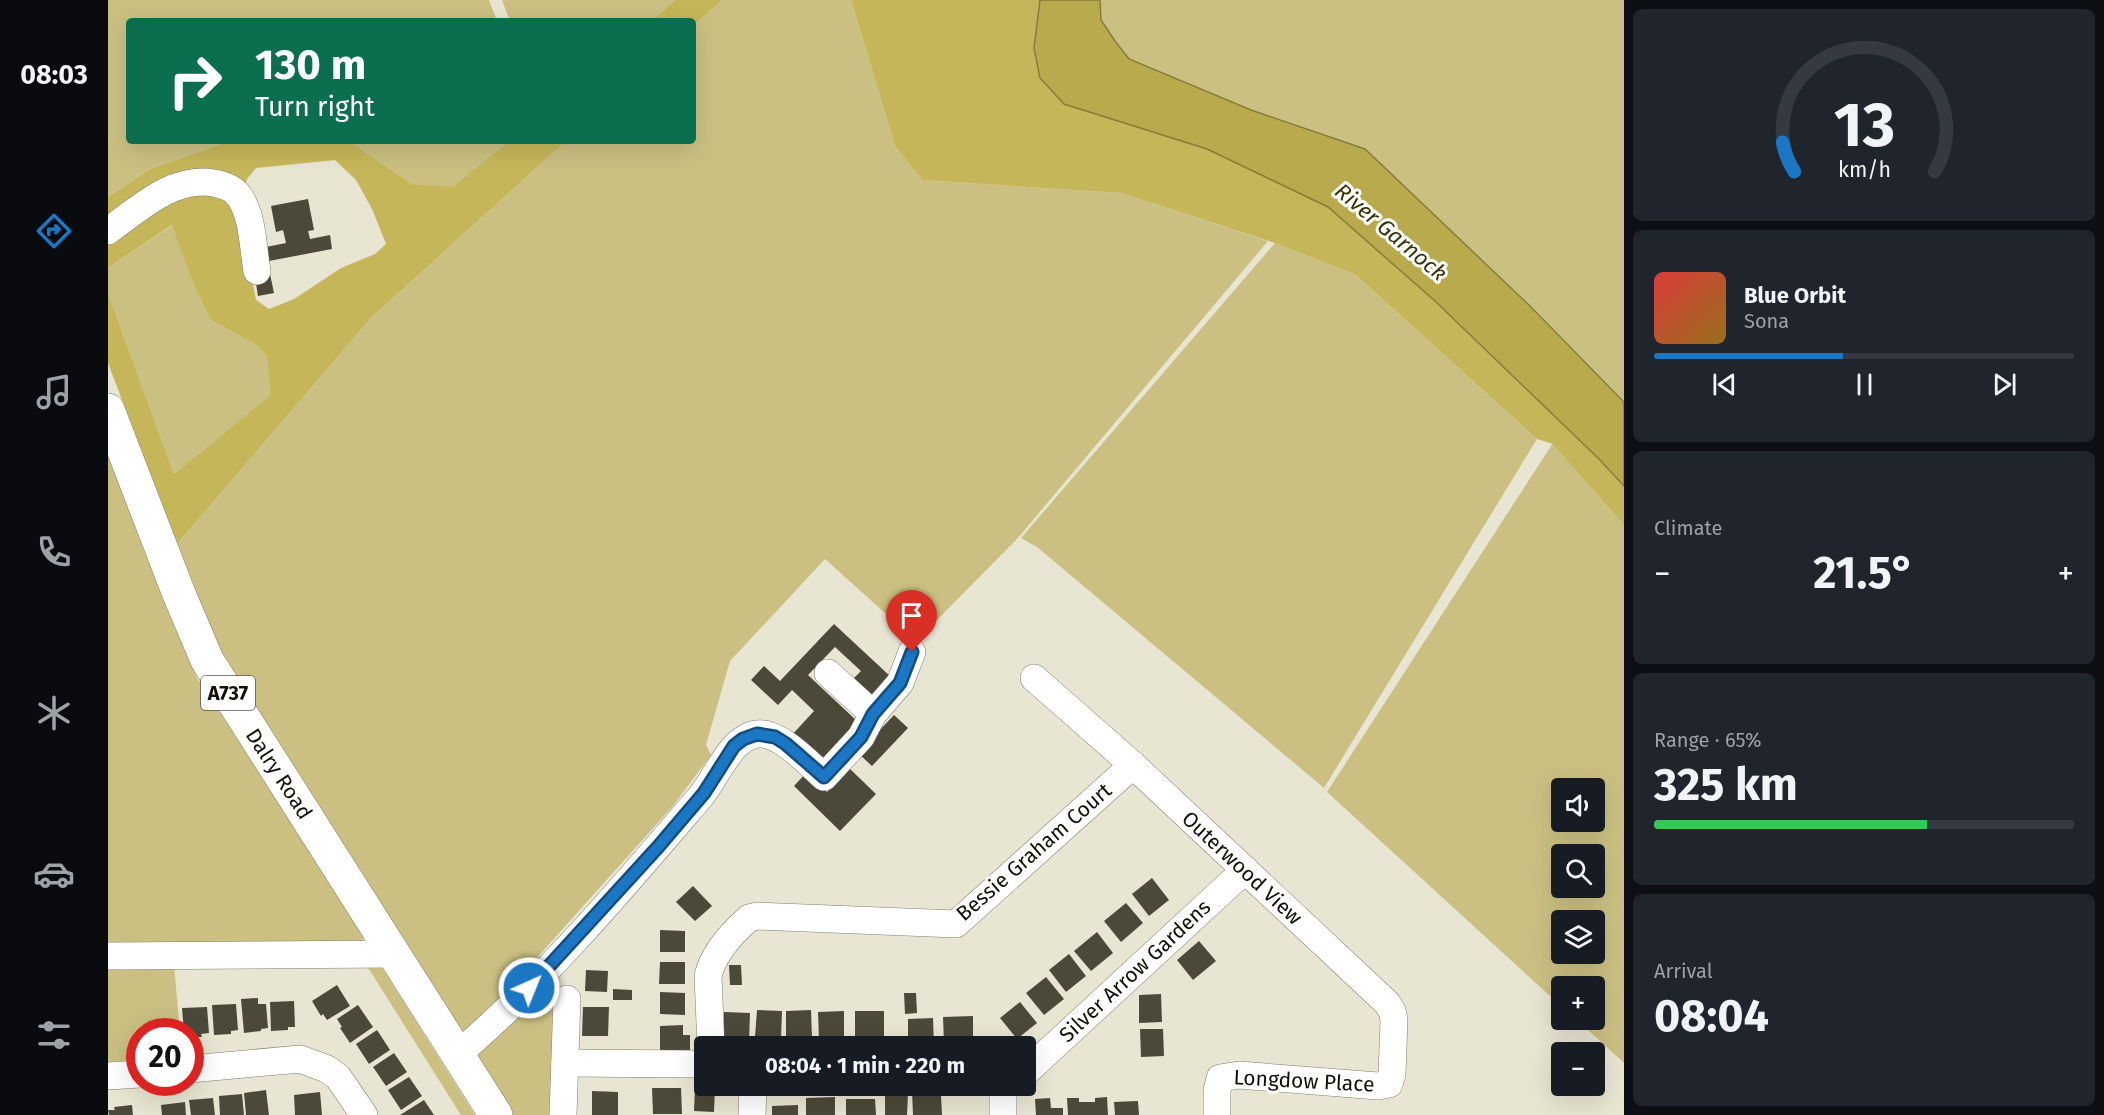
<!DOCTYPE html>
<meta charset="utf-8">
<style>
:root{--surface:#171b24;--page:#20242c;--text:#f1f3f6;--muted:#9ea1a6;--line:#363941;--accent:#1b76c3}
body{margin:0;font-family:"Fira Sans",sans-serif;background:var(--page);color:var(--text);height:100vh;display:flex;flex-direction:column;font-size:22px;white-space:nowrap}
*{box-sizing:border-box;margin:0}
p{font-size:20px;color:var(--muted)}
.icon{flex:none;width:33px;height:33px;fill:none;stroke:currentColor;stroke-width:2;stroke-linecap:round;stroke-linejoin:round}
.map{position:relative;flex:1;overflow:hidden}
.details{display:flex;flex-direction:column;gap:9px;padding:9px;background:#0d0f14;width:480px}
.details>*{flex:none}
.banner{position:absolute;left:18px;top:18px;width:570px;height:126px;border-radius:6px;box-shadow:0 6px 24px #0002;background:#0b6e4f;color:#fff;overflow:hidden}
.controls{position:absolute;left:1443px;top:778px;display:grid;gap:12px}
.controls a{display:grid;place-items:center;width:54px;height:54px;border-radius:6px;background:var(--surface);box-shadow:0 6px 24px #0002;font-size:30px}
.speed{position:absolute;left:18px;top:1018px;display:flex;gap:12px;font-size:30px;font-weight:700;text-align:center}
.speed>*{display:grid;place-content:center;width:78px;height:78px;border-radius:50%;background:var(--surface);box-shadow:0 6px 24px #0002;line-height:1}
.speed .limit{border:9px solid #d22;background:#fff;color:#111}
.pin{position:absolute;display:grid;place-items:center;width:51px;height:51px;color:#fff;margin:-62px -26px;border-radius:50% 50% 50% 0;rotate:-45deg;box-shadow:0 0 6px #0007}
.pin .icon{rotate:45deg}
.me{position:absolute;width:66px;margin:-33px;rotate:44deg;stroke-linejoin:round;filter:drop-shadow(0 0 4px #0008)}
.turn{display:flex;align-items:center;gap:21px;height:126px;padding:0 30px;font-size:27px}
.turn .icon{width:78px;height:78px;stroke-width:2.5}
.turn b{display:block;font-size:42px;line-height:51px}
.big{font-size:45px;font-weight:700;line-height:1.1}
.details .tile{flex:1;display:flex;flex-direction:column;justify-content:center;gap:9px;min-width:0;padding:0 21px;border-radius:9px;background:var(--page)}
.details .dial{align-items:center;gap:0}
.dial svg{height:156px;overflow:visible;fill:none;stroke:var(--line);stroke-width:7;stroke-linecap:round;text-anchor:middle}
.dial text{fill:var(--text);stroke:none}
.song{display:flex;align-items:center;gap:18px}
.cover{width:72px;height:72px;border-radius:9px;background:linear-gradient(135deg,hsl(0 70% 55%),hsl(40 70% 35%))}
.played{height:6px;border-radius:3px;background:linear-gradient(90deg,var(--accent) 45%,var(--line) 45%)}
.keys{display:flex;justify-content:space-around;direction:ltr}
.heat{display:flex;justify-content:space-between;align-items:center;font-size:33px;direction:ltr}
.charge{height:9px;border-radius:4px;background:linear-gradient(90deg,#34c759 65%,var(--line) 0)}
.trip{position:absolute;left:586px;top:1036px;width:342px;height:60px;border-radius:6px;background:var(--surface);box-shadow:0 6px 24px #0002;font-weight:700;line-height:60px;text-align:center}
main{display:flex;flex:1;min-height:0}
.menu{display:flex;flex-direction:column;width:108px;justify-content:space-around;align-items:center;background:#090b0e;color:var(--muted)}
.menu .icon{width:42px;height:42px}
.menu .active{color:var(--accent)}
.menu b{font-size:27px;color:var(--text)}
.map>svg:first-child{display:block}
.green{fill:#cbc082;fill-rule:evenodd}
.forest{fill:#c6b65a;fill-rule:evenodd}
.water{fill:#b9aa4d;stroke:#877c39;stroke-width:1.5}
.building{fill:#4b4939}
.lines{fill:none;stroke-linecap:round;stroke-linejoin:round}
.minor-casing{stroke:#807d6c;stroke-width:28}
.highway-casing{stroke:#807d6c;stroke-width:34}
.minor{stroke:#fff;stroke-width:27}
.highway{stroke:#fff;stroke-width:33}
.route-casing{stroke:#124d7f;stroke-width:15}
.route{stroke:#1b76c3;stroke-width:10}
.labels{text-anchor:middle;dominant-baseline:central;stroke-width:6;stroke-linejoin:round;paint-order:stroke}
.shield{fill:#fff;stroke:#585853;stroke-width:1.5}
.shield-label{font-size:20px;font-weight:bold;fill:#111009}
.street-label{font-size:21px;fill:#111009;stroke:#fff}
.water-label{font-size:22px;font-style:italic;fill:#383208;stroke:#fff}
</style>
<main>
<nav class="menu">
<b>08:03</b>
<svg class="icon active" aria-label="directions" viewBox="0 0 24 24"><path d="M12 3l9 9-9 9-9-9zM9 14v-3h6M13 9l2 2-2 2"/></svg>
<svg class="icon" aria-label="music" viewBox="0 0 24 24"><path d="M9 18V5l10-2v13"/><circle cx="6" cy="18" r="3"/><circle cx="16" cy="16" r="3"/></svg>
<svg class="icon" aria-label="phone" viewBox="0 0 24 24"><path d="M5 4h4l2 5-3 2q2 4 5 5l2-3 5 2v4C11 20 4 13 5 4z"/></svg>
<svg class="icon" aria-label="climate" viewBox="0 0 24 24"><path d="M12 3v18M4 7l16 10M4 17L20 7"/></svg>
<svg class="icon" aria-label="car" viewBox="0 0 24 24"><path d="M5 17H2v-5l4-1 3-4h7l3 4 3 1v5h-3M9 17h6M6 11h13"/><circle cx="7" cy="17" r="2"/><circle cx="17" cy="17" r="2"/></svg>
<svg class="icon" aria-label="filters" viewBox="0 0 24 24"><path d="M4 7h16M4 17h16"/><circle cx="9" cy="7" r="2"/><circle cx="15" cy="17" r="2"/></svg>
</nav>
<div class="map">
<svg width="1516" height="1115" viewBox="0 0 1516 1115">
<rect width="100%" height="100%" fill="#e8e5d2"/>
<g class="green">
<path d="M0 0H381L389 21H21V141H142L116 143 42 169 0 197Z"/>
<path d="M394 0H567L544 21H402Z"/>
<path d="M614 0H743L787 146 814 180 1013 193 1160 241 909 539 808 641 717 559 622 661 598 745 603 755 564 807 358 1037 154 717 112 657 69 544 264 317 458 141H585V26Z"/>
<path d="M992 0H1516V401L1428 311 1257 149 1143 110 1021 59 1007 41 993 20Z"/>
<path d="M239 141H401L345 188 304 184Z"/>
<path d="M65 225 85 283 103 320 148 345 159 357 164 395 66 474 0 293V268Z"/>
<path d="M1167 243 1248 275 1429 439 1216 788 929 547 913 538Z"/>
<path d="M1445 443 1516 525V1063L1469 1020H1486V987H1454L1453 1006 1219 792ZM1454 789H1486V822H1454ZM1454 855H1486V888H1454ZM1454 921H1486V954H1454Z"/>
<path d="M0 449 59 609 89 678 258 932 250 950 0 944Z"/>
<path d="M0 963 66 964 72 1032H32L31 1060 0 1062Z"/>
<path d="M259 966H273L367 1115H353Z"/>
<path d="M445 974 443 1115H403L364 1053Z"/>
</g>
<g class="forest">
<path d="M567 0H614L585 26V21H544Z"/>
<path d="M743 0H932L926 48 932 78 956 104 1100 149 1220 207 1327 301 1491 459 1516 486V525L1445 444 1429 439 1248 275 1167 243 1013 193 814 180 787 146Z"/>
<path d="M142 141H240L304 184 345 187 401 141H458L264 317 69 544 0 363V293L66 474 163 395 159 357 148 345 103 320 85 283 64 225 0 268V197L42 169 116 143ZM227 160 248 180 264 209 278 244 267 254 233 268 186 299 161 309 148 300 131 215 139 179 148 168Z"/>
</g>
<path class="water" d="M932 0H992L993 20 1007 41 1021 59 1143 110 1257 149 1423 307 1516 402V486L1491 459 1327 301 1220 207 1099 149 956 104 932 78 926 48Z"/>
<g class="building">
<path d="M200 199 206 230 200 231 202 239 222 235 224 249 161 261 158 247 178 243 175 230 168 232 163 206Z"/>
<path d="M162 274 166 293 150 296 147 277Z"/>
<path d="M726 624 783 677 765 696 746 678 753 671 727 647 700 675 750 722 712 763 683 736 706 711 684 690 670 705 643 680 656 666 672 681Z"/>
<path d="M786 715 800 728 764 766 750 753Z"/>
<path d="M741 768 768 794 732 831 686 786 698 773 719 792Z"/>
<path d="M1044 878 1061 900 1041 916 1024 894Z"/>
<path d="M585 886 604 906 587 921 568 902Z"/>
<path d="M1018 903 1035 923 1013 942 996 921Z"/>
<path d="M552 930 577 931V952H552Z"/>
<path d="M989 932 1005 953 983 971 966 951Z"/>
<path d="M1091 941 1108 961 1085 980 1069 960Z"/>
<path d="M961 954 978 976 958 992 941 970Z"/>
<path d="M552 962H577V984H551Z"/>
<path d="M621 965H633L634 985H622Z"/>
<path d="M478 970 500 971 499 992 477 991Z"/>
<path d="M938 977 956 999 936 1015 918 993Z"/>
<path d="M229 985 242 1006 219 1020 215 1014 213 1016 204 1001Z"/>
<path d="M505 989 524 990V1000H505Z"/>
<path d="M552 992 577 993V1015L552 1014Z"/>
<path d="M796 993H808L809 1013 797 1014Z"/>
<path d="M1053 994 1054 1022 1031 1023V995Z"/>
<path d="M150 998V1004H158L160 1028 153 1029V1031L136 1033 133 999Z"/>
<path d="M186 1001 187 1027H180V1030L163 1031 162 1002Z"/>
<path d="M912 1002 929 1023 909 1039 892 1018Z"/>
<path d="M128 1004 130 1030 123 1031V1034L106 1035 104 1005Z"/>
<path d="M250 1005 265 1027 242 1043 232 1028 234 1027 229 1019Z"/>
<path d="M99 1007 101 1033 93 1034 94 1037H82V1032H76L74 1008Z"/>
<path d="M475 1007H501L500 1036H474Z"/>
<path d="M649 1010 674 1011 673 1039 647 1037Z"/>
<path d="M703 1010 704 1038 678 1039V1011Z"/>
<path d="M736 1011V1039L711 1040 710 1012Z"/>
<rect x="747" y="1011" width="29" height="26"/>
<path d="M616 1012 642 1013 641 1041 615 1040Z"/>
<path d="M865 1016V1042L836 1043 835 1017Z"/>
<path d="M825 1018 826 1046H800V1019Z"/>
<path d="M575 1025V1035H582V1051H552V1026Z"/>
<path d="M1032 1029H1055L1056 1056 1033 1057Z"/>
<path d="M269 1030 282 1050 261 1064 248 1044Z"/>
<path d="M286 1053 299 1072 278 1086 265 1067Z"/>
<path d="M301 1077 314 1096 293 1110 280 1090Z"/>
<path d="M587 1087 607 1088 606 1112 586 1111Z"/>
<path d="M544 1088H573L574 1114H545Z"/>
<path d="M819 1089V1096H833L834 1115H805L804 1090Z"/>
<path d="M158 1090 161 1115H138L136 1093Z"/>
<path d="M484 1091 510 1092V1115H484Z"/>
<path d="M212 1092 214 1115H187L186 1095Z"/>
<path d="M777 1092 800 1093 799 1115H777Z"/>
<path d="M134 1094 136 1115H112L111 1096Z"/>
<path d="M727 1097V1115H698V1098Z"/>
<path d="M999 1097 1000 1115H960L959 1098H971V1102H987V1098Z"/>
<path d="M105 1098 107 1115H83L81 1100Z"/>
<path d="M942 1098 943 1108H955V1115H928L927 1099Z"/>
<path d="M738 1099H767L768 1115H738Z"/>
<path d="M316 1100 326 1115H292Z"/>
<path d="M1030 1101 1031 1115H1007L1006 1102Z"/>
<path d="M77 1102 78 1115H54L53 1105Z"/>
<path d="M24 1105 25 1115H1L0 1110H7L6 1107Z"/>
<path d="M690 1105V1115H664V1106Z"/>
</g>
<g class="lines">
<g class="minor-casing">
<g id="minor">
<path d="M0 231C32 208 65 176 106 183 116 185 128 189 133 199 145 219 145 248 149 271"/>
<path d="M720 673 765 714"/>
<path d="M926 678 1025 765 1279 1003 1284 1011 1286 1020 1284 1074 1281 1084 1270 1086 1131 1075 1112 1078 1109 1091V1115"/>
<path d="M0 956 285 954"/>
<path d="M603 1047 600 976C605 954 624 933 641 918L650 916 848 924 1025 765"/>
<path d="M349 1055C439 978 516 886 593 796 608 778 623 737 649 734 671 731 700 763 716 777L753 737 765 714 792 683 804 652"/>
<path d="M457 1063 588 1064 597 1067"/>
<path d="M82 1069 192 1059 219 1069 230 1077 256 1115"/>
<path d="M918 1072 1137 870"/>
<path d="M0 1076 32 1074"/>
<path d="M895 1086V1115"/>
<path d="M455 1115 459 999"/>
<path d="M644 1115 645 1086"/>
</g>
</g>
<g class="highway-casing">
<path id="highway" d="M0 410 71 594 99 660 388 1115"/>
</g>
<use href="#minor" class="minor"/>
<use href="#highway" class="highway"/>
</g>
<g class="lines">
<g class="route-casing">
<path id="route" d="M421 988 550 847 596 793 626 746 635 739 649 734 667 737 678 744 716 777 753 737 765 714 792 683 804 652"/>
</g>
<use href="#route" class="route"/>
</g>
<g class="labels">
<rect class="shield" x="93" y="676" width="54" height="34" rx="4.5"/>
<g class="shield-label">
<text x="120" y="693">A737</text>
</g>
<g class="street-label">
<text transform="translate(171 774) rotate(57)">Dalry Road</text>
<text transform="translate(926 852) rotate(-41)">Bessie Graham Court</text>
<text transform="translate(1134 868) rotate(43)">Outerwood View</text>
<text transform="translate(1027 971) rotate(-43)">Silver Arrow Gardens</text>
<text transform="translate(1196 1081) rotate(3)">Longdow Place</text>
</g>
<g class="water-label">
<text transform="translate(1283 232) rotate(40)">River Garnock</text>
</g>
</g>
</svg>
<div class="controls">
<a><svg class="icon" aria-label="sound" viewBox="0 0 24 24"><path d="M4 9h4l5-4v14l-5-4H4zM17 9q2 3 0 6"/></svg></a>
<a><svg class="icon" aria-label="search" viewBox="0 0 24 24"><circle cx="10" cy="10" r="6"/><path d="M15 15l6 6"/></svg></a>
<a><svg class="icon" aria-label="layers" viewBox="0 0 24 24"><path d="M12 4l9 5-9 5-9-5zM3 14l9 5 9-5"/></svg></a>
<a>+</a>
<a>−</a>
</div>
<div class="speed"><div class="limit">20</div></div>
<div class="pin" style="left:804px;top:652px;background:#d93025"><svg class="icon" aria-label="arrive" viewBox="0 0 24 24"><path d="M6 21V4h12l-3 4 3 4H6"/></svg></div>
<svg class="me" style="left:421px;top:988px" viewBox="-20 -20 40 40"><circle r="17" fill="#1b76c3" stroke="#fff" stroke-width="3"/><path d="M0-11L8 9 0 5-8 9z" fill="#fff"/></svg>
<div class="trip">08:04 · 1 min · 220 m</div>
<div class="banner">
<div class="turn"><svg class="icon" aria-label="right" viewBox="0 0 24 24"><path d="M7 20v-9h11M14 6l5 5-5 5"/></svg><div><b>130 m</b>Turn right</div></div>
</div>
</div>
<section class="details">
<div class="tile dial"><svg viewBox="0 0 100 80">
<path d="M14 69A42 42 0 1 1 86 69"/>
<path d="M14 69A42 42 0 0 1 8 54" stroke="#1b76c3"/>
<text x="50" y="56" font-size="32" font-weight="700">13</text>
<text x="50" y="72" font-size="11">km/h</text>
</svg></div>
<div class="tile">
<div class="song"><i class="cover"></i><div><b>Blue Orbit</b><p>Sona</p></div></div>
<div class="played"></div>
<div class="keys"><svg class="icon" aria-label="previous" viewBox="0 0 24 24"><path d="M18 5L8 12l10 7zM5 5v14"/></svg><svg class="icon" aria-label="pause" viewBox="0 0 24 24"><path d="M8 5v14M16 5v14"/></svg><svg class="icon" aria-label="next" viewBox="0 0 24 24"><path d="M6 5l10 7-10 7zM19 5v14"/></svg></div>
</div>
<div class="tile"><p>Climate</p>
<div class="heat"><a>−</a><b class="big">21.5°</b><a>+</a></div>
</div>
<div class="tile"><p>Range · 65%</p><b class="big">325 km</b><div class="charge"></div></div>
<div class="tile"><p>Arrival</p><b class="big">08:04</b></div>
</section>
</main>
